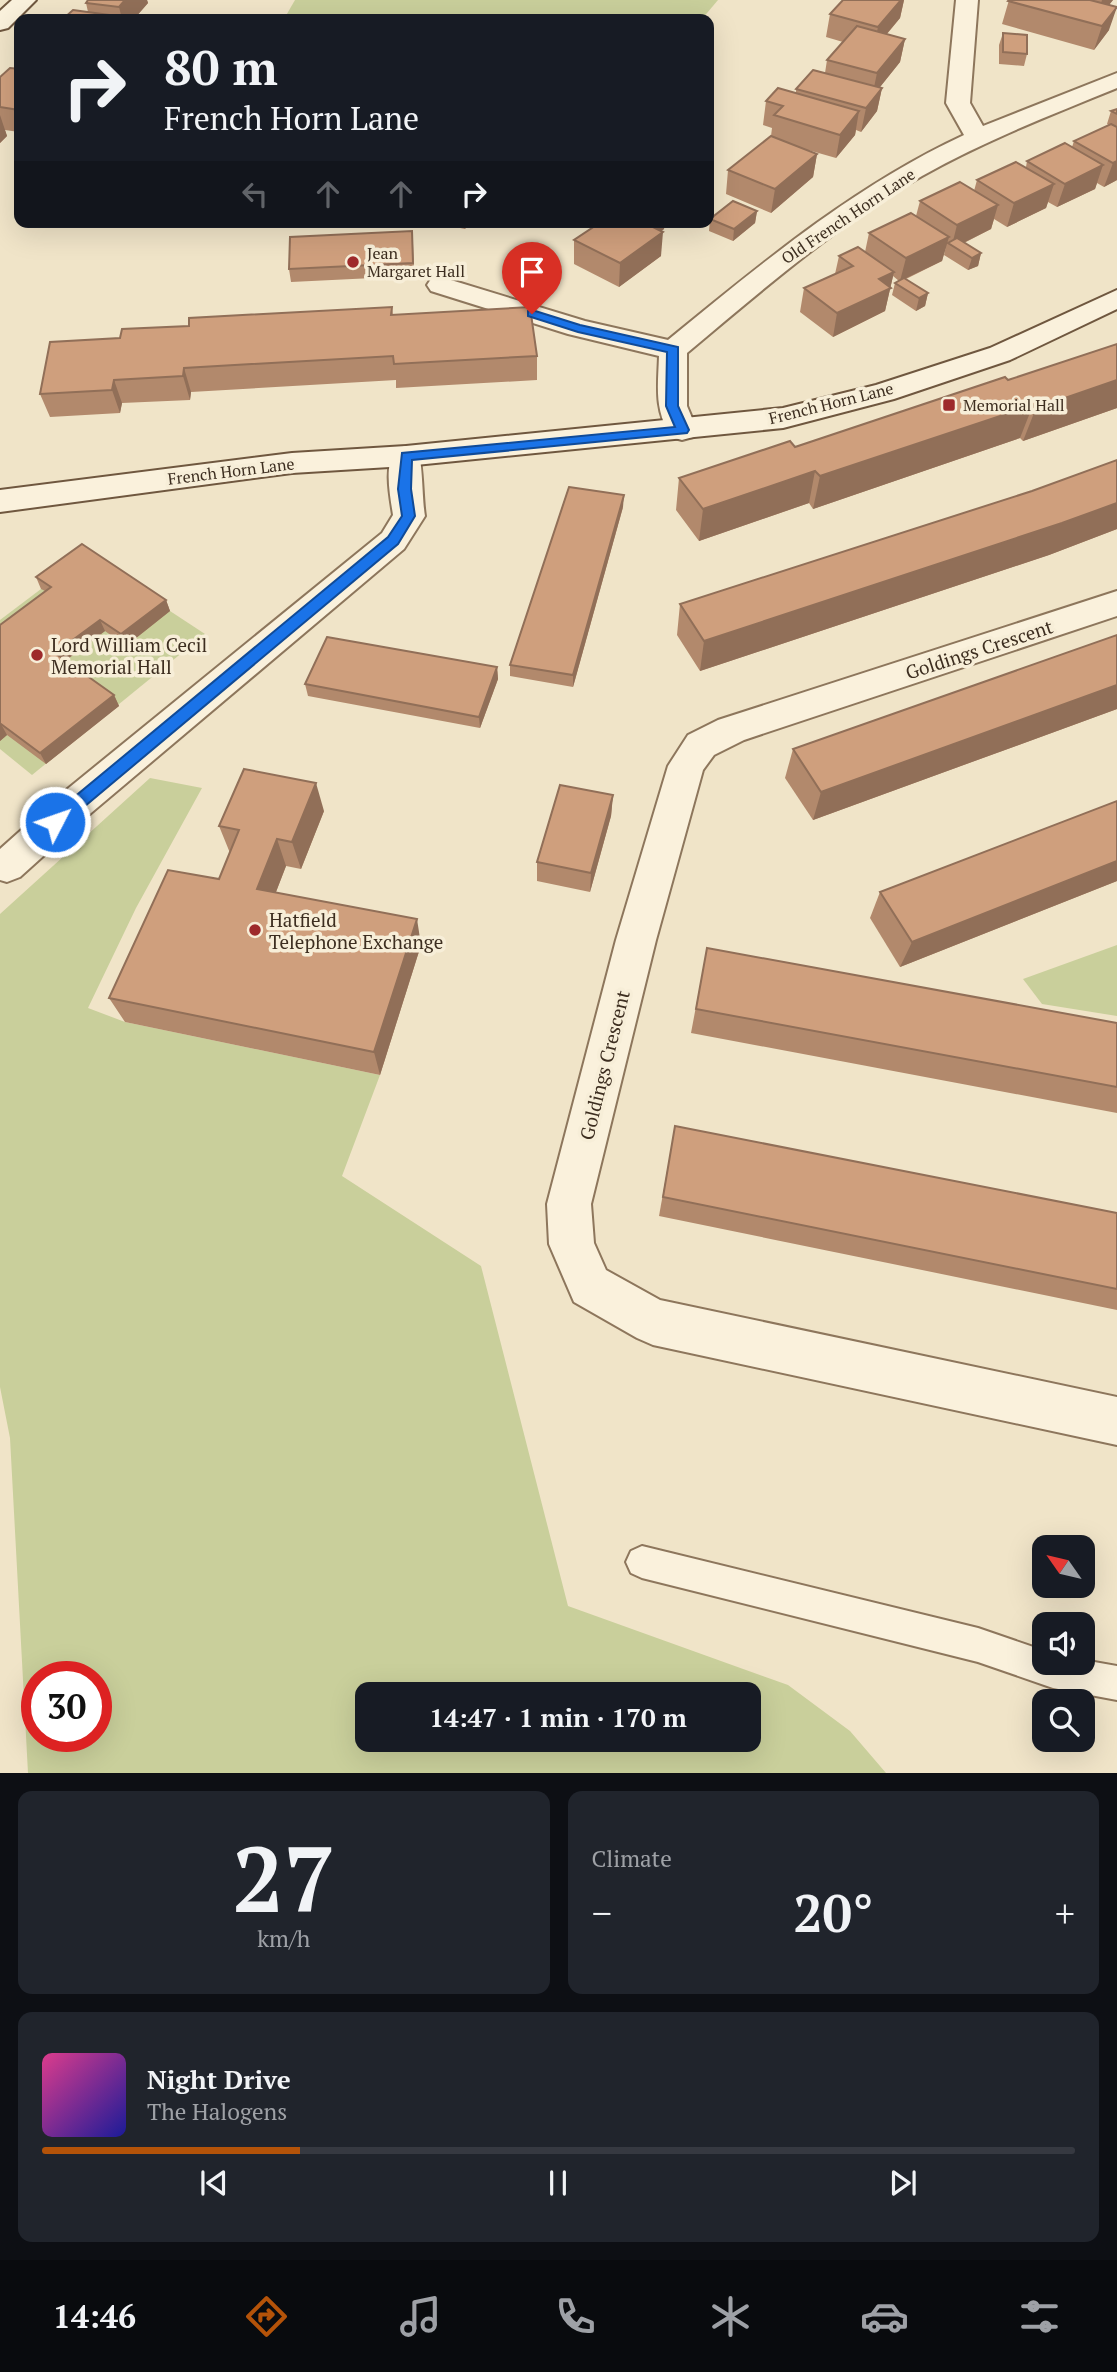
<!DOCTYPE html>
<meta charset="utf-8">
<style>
:root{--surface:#171b24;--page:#20242c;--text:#f1f3f6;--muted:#9ea1a6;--line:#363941;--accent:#b45309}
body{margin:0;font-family:"PT Serif",serif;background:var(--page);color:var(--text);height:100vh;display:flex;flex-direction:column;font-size:26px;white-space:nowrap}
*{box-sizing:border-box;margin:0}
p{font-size:23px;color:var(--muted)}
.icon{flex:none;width:38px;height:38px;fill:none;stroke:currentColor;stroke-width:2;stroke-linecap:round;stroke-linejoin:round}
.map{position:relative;height:1773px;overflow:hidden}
.drawer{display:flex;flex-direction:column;gap:18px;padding:18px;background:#0d0f14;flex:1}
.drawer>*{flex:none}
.guide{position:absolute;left:14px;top:14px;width:700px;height:214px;border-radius:14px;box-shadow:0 7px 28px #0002;background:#171b24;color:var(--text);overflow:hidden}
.needle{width:46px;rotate:304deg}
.fabs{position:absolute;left:1032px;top:1535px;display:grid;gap:14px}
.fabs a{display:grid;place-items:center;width:63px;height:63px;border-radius:14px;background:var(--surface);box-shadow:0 7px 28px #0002;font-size:35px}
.speed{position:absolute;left:21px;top:1661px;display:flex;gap:14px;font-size:35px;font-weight:700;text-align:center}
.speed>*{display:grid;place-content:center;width:91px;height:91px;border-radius:50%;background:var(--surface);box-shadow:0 7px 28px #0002;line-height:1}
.speed .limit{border:10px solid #d22;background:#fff;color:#111}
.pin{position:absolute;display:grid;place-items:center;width:60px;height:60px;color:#fff;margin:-72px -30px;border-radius:50% 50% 50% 0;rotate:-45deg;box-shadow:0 0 7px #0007}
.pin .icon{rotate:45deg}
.me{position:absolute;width:77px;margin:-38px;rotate:49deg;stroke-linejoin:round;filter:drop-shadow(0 0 5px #0008)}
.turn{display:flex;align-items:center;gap:24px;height:147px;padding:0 35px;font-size:32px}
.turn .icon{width:91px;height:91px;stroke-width:2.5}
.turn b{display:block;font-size:49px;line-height:60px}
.lanes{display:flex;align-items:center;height:66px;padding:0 35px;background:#0003;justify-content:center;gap:35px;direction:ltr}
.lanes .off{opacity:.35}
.big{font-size:52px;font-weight:800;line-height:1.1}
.drawer .widget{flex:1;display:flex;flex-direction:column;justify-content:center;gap:10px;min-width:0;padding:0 24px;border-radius:14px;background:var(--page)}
.drawer .dial{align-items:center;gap:0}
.dial b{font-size:91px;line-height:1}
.song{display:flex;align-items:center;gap:21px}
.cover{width:84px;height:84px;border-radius:10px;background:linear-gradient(135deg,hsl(330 70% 55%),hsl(240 70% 35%))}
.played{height:7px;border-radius:4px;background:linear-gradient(90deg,var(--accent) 25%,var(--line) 25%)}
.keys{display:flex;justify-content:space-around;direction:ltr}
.heat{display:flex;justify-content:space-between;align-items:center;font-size:38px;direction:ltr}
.drawer .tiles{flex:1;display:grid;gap:18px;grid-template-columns:1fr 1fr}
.widget:last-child{grid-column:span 2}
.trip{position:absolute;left:355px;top:1682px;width:406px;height:70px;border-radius:14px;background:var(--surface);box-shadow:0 7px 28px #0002;font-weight:800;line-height:70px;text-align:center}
.menu{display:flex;height:112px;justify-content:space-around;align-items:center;background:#090b0e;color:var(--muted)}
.menu .icon{width:49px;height:49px}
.menu .current{color:var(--accent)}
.menu b{font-size:32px;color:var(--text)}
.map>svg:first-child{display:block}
.green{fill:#c9cf9b;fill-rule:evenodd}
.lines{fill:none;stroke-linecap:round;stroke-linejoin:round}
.service-casing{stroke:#8d765c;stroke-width:4}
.minor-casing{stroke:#8d765c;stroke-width:4}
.secondary-casing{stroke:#6f573f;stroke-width:4}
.service{fill:#faf1dc;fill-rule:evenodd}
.minor{fill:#faf1dc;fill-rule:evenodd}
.secondary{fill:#faf1dc;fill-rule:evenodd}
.wall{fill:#b2896c}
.shaded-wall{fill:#916f58}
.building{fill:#cf9f7d;stroke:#916f58;stroke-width:2}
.route{fill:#1a73e8;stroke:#114b97;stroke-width:2}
.poi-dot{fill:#9e2a2b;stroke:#f7eed8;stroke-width:2.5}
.labels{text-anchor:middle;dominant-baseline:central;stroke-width:7;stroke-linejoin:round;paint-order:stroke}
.far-street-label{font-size:16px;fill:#3d2e20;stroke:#f7eed8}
.far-poi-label{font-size:16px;fill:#3d2e20;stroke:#f7eed8;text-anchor:start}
.poi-label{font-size:19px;fill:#3d2e20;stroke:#f7eed8;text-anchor:start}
.street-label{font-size:19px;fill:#3d2e20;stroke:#f7eed8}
</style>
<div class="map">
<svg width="1117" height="1774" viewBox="0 0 1117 1774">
<rect width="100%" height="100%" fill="#f0e4c8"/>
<g class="green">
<path d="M295 0H718L702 19H284Z"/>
<path d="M41 589 170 611 205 634 32 775 0 749V620Z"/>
<path d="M150 778 202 788 136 908 88 1008 125 1022 380 1075 342 1176 481 1266 568 1606 788 1685 850 1731 886 1773H28L10 1438 0 1387V914ZM37 1676H96V1736H37ZM368 1694H749V1740H368Z"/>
<path d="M1117 945V1016L1042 1004 1023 979Z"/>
</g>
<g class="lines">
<g class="service-casing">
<path id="service" d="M642 1546 978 1628 1045 1651V1662H1083V1660L1117 1666V1700L1053 1688 978 1662 642 1578 631 1573 626 1562 631 1551Z"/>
</g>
<g class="minor-casing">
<g id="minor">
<path d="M956 0H978L970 103 983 126 1117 73V88C1051 115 984 141 922 176 837 225 762 290 687 353V406L697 430 693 437 682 440 671 437C654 409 658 387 659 356L568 334 431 291 427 285 431 279 441 277 585 321 668 340C761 264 854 186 964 135L946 103Z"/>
<path d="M406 446 417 449C423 459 422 500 425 516L404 549 91 813 20 877 7 882 0 880V849L65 791 382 533 393 515C390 495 384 467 395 449Z"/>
<path d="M1117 591V616L744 740 714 755 703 770 656 940 591 1204 594 1243 606 1270 660 1300 1117 1397V1445L653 1345 637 1338 574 1302 549 1244 547 1204 616 940 668 766 688 735 718 720Z"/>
</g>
</g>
<g class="secondary-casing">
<g id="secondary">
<path d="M12 0H36L8 28 0 30V11Z"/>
<path d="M1117 290V309L1010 360 894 399 783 428 406 466 292 473 0 512V490L292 453 406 446 783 408 876 385 990 348Z"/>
</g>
</g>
<use href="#service" class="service"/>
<use href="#minor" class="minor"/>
<use href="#secondary" class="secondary"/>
</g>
<g class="wall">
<path d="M88 0H147L148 3 134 19H63L88 12 86 3Z"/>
<path d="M843 0H904L900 18 887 34 905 39 900 62 880 87 882 88 877 111 861 132 856 130 855 135 836 158 808 150 817 154 813 177 771 213 726 194 728 170 771 136 772 128 763 125 766 101 796 93V89L825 73 827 60 843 42 826 37 830 14Z"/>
<path d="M1009 0H1113L1109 5V30L1094 50 1002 24Z"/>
<path d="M1003 33 1027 54 1024 66 999 64V45Z"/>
<path d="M19 69V132L5 130 7 136 0 143V77Z"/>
<path d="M1117 109V180L1104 187 1097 183 1095 189 1057 207 1048 202 1046 208 1007 227 994 219 991 229 964 243 981 253 978 266 968 270 944 255 946 246 942 261 906 279 928 293 925 306 916 311 892 295 895 283 899 281 893 276 885 311 833 337 800 312 804 288 835 274 839 256 865 252 869 233 916 216 920 201 974 191 977 180 1026 167 1027 161 1072 147 1074 141 1109 125 1107 124 1111 111Z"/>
<path d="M757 211 755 223 733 241 709 231 710 219Z"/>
<path d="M375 222H406L402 228Z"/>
<path d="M431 222H469L465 229Z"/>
<path d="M592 222H665L664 229 661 231V256L619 287 574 264V240L597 225Z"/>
<path d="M412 231 414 276 291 282 289 269Z"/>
<path d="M392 307 393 315 537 356V380L396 388V380L191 392 190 400 122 403 120 413 50 417 40 394 120 338 189 326Z"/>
<path d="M1117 344V408L1023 441 1020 438 813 509 809 503 699 541 676 510 679 478 795 447 1008 380Z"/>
<path d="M1117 460V529L1049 555 700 671 677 635 680 604 1032 491Z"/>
<path d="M623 507 573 687 510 676V665Z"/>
<path d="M36 577 166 600 170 611 126 646 105 631 66 660 114 695 119 706 46 764 7 735 0 741V625L45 591 41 589Z"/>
<path d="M1117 635V709L813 820 785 778 793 749Z"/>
<path d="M497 667 498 679 480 728 308 696 305 684Z"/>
<path d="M613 795 611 816 590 892 537 881V862Z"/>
<path d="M1117 801V881L900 967 870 918 880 892Z"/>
<path d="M324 811 301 869 286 866 276 892 421 945 380 1075 125 1022 109 998 219 879 230 853 219 826Z"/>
<path d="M707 948 1117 1023V1113L691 1033Z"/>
<path d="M675 1126 1117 1213V1310L659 1216Z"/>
</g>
<g class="shaded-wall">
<path d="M125 0H147L148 3 134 19H122L119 7Z"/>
<path d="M901 0H904L900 18 873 50 878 27Z"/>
<path d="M1102 0H1113L1095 22Z"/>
<path d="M1117 7 1109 30 1094 50 1102 26Z"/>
<path d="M905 39 900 62 872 97 877 73Z"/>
<path d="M882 88 877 111 861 132 866 108Z"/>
<path d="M859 111 855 135 836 158 840 135Z"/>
<path d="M0 115 7 136 0 143Z"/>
<path d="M817 154 813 177 771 213 775 189Z"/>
<path d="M1117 161V180L1104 187 1113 163Z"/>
<path d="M1103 165 1095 189 1057 207 1065 184Z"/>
<path d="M1054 184 1046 208 1007 227 1014 203Z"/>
<path d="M998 205 991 229 955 247 952 245 957 225Z"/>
<path d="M757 211 755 223 733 241 734 229Z"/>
<path d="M464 222H469L465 229Z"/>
<path d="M642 222H665L664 229 641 246Z"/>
<path d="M412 231 413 243 414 276 413 263Z"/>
<path d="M663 232 661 256 619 287 620 263Z"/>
<path d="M949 237 942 261 900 281 906 258Z"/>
<path d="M981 253 978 266 968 270 972 258Z"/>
<path d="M894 272 885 311 833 337 837 313 879 279Z"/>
<path d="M928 293 925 306 916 311 919 298Z"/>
<path d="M184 368 191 392 190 400 183 376Z"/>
<path d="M114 380 122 403 120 413 112 390Z"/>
<path d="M1117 380V408L1023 441 1036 408Z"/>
<path d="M1033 405 1020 438 813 509 820 476Z"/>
<path d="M815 471 809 503 699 541 703 509Z"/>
<path d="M624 495 623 507 573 687V675Z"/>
<path d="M1117 503V529L1049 555 700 671 704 641Z"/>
<path d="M166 600 170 611 126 646 121 634Z"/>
<path d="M100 620 105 631 61 664 55 653Z"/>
<path d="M497 667 498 679 480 728 479 717Z"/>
<path d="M1117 685V709L813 820 821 792Z"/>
<path d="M114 695 119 706 46 764 40 753Z"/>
<path d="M1 724 7 735 0 741V725Z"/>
<path d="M316 783 324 811 301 869 292 842Z"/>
<path d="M613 795 611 816 590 892 591 873Z"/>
<path d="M277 839 286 866 267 915 257 889Z"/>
<path d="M1117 861V881L900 967 912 942Z"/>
<path d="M417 919 421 945 380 1075 374 1052Z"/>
</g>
<g class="building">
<path d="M88 0H125L119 7 86 3Z"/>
<path d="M843 0H901L878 27 830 14Z"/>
<path d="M1009 0H1090L1117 7 1102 26 1008 1Z"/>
<path d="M73 10 124 17 122 19H63Z"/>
<path d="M857 26 905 39 877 73 827 60Z"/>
<path d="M1003 33 1027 35V54L1003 52Z"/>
<path d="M10 68 19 69V110L0 107V77Z"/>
<path d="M813 70 882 88 866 108 796 89Z"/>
<path d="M778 88 859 111 840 135 774 115 783 106 766 101Z"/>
<path d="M1117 109V114L1111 111Z"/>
<path d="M1111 124 1117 127V161L1113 163 1074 141Z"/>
<path d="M771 136 817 154 775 189 728 170Z"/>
<path d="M1065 143 1103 165 1065 184 1027 161Z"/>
<path d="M1016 162 1054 184 1014 203 977 180Z"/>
<path d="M960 182 998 205 957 225 920 201Z"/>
<path d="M733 201 757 211 734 229 710 219Z"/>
<path d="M911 213 949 237 906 258 869 233Z"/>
<path d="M601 222H643L663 232 620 263 574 240Z"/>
<path d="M412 231 413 263 289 269 290 237Z"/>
<path d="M957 238 981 253 972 258 948 243Z"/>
<path d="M858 247 894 272 879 279 891 288 837 313 804 288 853 266 839 256Z"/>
<path d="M904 278 928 293 919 298 895 283Z"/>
<path d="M392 307 391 315 530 307 537 356 394 364 393 356 184 368 183 376 114 380 112 390 40 394 50 342 120 338 122 329 189 326V318Z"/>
<path d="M1117 344V380L1036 408 1033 405 820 476 815 471 703 509 679 478 790 441 795 447 1005 377 1008 380Z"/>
<path d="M1117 460V503L1062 523 704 641 680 604 1032 491Z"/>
<path d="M569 487 624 495 573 675 510 665Z"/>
<path d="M82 544 166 600 121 634 100 620 55 653 114 695 40 753 1 724 0 725V625L51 587 36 577Z"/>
<path d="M1117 635V685L821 792 793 749Z"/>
<path d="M327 637 497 667 479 717 305 684Z"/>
<path d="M244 769 316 783 292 842 277 839 257 889 417 919 374 1052 109 998 168 870 219 879 239 830 219 826Z"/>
<path d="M560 785 613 795 591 873 537 862Z"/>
<path d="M1117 801V861L912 942 880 892Z"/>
<path d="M707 948 1117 1023V1087L696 1009Z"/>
<path d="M675 1126 1117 1213V1289L663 1197Z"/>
</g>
<path class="route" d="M532 310 580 325 678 347V406L689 430 687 433 412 460 411 489 415 516 398 544 60 827H49L47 822 49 818 388 537 402 516 398 489 402 453 675 427 666 406 667 352 578 332 528 316V311Z"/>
<g class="poi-dot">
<circle cx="353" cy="262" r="7"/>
<rect x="942" y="398" width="14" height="14" rx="3.5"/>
<circle cx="37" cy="655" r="7"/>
<circle cx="255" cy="930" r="7"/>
</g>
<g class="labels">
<g class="far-street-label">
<text transform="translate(848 216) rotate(-34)">Old French Horn Lane</text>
<text transform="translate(831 403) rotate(-14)">French Horn Lane</text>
<text transform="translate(231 471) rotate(-7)">French Horn Lane</text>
</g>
<g class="far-poi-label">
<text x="367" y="253">Jean<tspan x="367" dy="18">Margaret Hall</tspan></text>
<text x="963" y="405">Memorial Hall</text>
</g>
<g class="poi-label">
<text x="51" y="644">Lord William Cecil<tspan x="51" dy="22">Memorial Hall</tspan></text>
<text x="269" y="919">Hatfield<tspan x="269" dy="22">Telephone Exchange</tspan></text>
</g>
<g class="street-label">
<text transform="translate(979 649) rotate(-18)">Goldings Crescent</text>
<text transform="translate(604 1065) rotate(-76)">Goldings Crescent</text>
</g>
</g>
</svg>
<div class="fabs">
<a><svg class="needle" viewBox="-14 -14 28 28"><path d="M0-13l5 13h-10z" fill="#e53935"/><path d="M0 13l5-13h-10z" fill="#9ea1a6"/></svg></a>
<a><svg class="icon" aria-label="sound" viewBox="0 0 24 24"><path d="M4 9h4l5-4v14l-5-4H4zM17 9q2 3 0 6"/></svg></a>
<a><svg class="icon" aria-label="search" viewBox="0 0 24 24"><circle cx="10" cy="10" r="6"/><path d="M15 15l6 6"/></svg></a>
</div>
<div class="speed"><div class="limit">30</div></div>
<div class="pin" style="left:532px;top:314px;background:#d93025"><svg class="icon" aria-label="arrive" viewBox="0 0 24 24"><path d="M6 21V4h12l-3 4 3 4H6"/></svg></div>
<svg class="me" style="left:55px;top:822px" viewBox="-20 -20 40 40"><circle r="17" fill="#1a73e8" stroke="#fff" stroke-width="3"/><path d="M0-11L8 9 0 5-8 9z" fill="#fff"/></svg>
<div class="trip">14:47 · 1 min · 170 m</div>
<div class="guide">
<div class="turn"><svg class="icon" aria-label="right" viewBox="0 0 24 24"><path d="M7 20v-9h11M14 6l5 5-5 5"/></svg><div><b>80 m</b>French Horn Lane</div></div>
<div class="lanes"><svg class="icon off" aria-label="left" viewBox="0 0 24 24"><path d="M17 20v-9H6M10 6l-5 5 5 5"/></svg><svg class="icon off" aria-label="ahead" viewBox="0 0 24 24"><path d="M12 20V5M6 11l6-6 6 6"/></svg><svg class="icon off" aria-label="ahead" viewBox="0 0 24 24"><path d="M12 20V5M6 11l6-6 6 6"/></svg><svg class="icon" aria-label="right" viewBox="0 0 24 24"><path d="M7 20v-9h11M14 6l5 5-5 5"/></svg></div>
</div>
</div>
<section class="drawer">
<div class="tiles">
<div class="widget dial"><b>27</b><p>km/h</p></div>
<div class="widget"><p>Climate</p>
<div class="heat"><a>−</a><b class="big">20°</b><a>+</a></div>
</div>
<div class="widget">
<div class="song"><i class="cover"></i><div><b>Night Drive</b><p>The Halogens</p></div></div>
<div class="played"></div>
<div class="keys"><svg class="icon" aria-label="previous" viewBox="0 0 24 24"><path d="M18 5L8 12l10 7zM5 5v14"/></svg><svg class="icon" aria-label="pause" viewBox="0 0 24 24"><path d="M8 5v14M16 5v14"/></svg><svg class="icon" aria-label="next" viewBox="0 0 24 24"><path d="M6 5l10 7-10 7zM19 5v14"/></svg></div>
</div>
</div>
</section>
<nav class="menu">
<b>14:46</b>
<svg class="icon current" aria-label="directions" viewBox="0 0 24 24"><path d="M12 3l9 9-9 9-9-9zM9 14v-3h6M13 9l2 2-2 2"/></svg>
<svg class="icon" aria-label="music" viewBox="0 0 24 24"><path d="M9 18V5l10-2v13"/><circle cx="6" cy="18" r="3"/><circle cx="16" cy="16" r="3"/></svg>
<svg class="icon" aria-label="phone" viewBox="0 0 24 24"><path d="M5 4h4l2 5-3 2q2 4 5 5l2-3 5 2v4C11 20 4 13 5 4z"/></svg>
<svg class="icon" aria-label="climate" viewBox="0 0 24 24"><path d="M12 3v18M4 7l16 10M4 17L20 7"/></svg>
<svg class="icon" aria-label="car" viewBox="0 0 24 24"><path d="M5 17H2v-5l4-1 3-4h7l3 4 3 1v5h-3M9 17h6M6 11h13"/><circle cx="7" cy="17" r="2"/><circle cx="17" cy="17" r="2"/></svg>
<svg class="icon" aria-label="filters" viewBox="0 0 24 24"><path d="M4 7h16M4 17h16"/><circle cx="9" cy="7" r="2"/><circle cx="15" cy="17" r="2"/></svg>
</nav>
